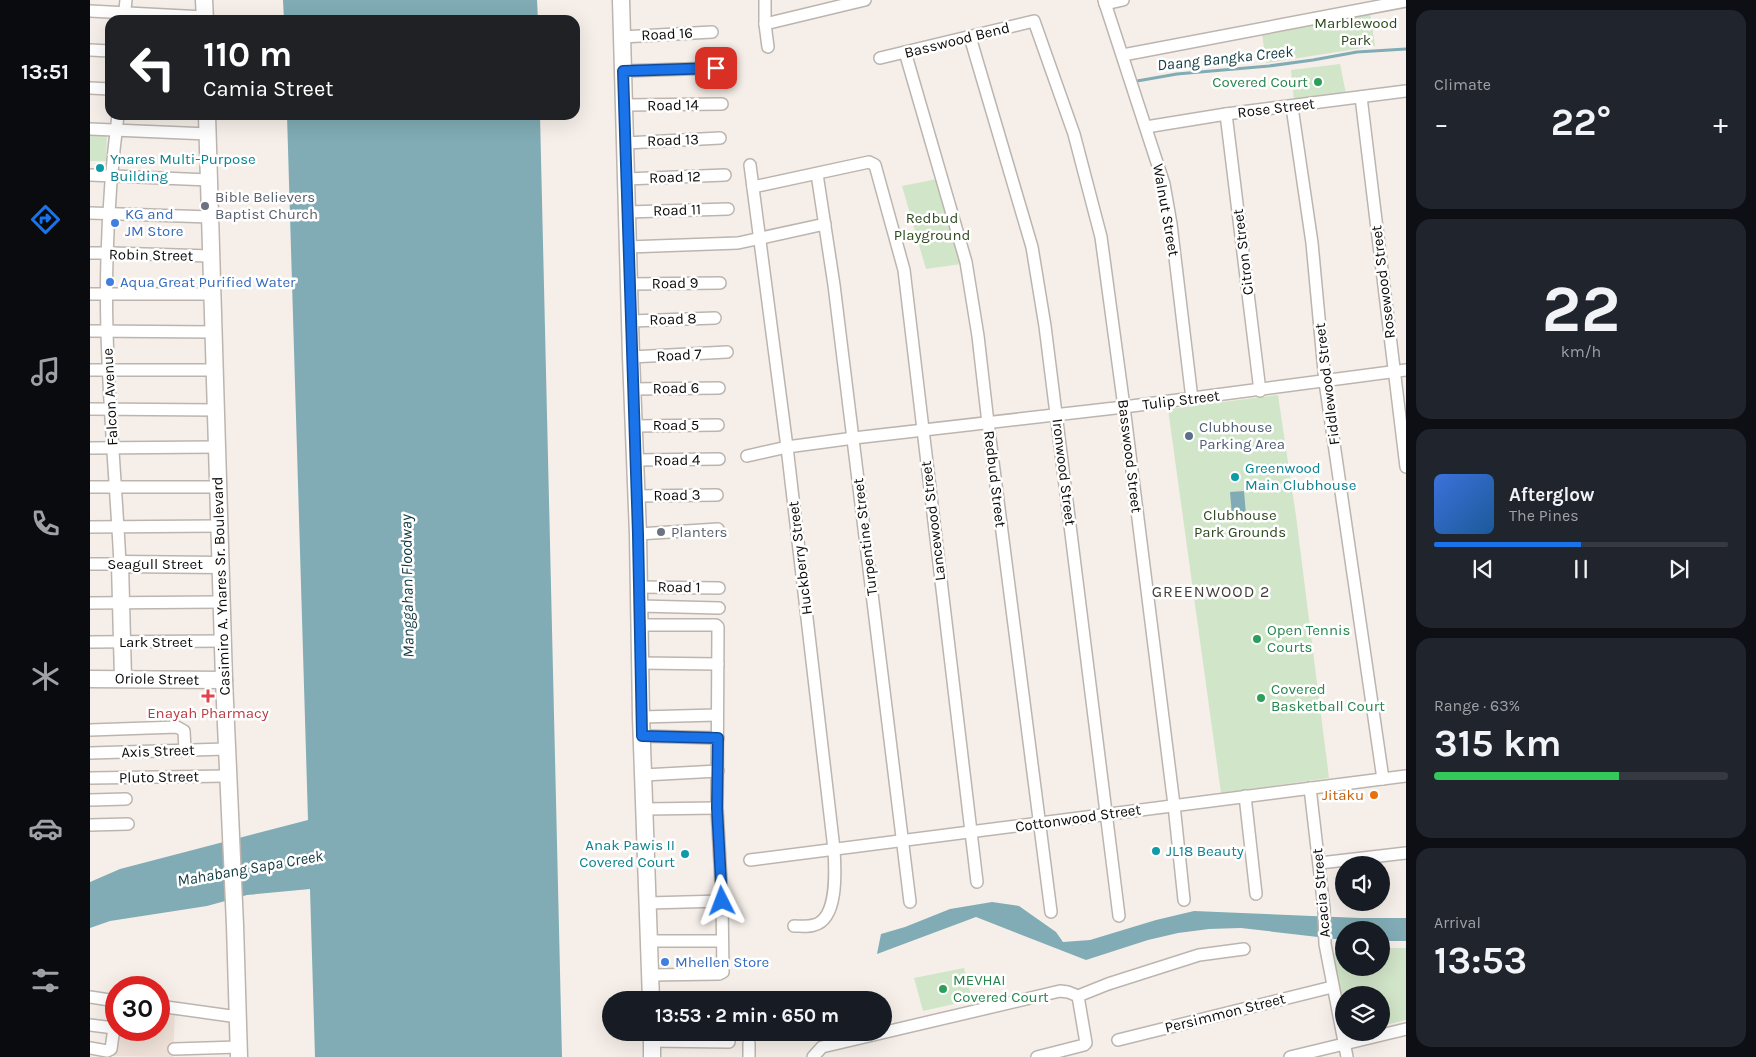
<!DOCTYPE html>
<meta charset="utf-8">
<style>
:root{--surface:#171b24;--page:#20242c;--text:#f1f3f6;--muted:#9ea1a6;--line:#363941;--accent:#1a73e8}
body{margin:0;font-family:Karla,sans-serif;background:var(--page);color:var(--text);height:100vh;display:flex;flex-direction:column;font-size:19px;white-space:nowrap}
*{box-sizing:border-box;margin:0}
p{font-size:16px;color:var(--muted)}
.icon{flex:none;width:28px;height:28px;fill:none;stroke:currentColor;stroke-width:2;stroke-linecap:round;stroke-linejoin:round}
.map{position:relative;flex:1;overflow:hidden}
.panel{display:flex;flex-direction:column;gap:10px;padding:10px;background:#0d0f14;width:350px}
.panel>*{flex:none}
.top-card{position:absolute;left:15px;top:15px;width:475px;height:105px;border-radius:15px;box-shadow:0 5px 20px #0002;background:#202124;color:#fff;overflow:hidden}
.fabs{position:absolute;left:1245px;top:856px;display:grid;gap:10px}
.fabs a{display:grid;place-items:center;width:55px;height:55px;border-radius:50%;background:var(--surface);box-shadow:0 5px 20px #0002;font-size:25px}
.speed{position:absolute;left:15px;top:976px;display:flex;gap:10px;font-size:25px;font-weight:700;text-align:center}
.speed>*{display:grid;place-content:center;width:65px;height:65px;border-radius:50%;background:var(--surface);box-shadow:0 5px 20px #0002;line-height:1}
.speed .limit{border:8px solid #d22;background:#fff;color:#111}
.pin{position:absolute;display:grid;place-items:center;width:42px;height:42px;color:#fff;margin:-21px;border-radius:10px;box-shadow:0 2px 8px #0006}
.me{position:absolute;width:55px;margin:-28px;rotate:357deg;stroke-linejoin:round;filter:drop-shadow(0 0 4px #0008)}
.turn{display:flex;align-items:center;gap:18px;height:105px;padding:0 15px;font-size:22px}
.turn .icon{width:65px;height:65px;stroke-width:2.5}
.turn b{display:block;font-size:35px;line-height:42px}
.big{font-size:38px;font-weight:700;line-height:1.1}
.panel .tile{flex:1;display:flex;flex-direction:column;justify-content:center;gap:8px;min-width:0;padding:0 18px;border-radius:15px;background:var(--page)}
.panel .dial{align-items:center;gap:0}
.dial b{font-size:65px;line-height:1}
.song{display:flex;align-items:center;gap:15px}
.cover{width:60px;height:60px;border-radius:8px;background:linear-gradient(135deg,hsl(220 70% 55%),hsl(210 70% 35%))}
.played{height:5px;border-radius:2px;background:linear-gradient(90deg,var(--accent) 50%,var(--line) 50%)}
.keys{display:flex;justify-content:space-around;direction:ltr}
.heat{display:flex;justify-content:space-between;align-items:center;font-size:28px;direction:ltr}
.charge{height:8px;border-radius:4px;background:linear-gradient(90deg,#34c759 63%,var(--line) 0)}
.trip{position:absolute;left:512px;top:991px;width:290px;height:50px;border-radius:25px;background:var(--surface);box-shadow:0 5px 20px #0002;font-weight:700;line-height:50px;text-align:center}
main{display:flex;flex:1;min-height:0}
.tab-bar{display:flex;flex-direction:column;width:90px;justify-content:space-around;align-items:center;background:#090b0e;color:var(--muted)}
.tab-bar .icon{width:35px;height:35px}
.tab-bar .selected{color:var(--accent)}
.tab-bar b{font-size:22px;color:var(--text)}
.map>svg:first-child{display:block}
.built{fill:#efe1d7}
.green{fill:#d1e5c8}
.water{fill:#81acb5}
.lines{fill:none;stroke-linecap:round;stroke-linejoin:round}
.stream{stroke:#81acb5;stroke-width:3}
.street-casing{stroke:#bcb5af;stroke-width:14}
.secondary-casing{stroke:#bcb5af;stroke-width:19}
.street{stroke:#fff;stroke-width:11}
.secondary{stroke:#fff;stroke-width:16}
.route-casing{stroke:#114b97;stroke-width:12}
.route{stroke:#1a73e8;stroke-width:9}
.leisure-dot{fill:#2e9e5b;stroke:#fff;stroke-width:2}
.culture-dot{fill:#0f9aa8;stroke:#fff;stroke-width:2}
.worship-dot{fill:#6b7280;stroke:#fff;stroke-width:2}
.shop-dot{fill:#3f7fe0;stroke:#fff;stroke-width:2}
.service-dot{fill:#5c6f8a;stroke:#fff;stroke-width:2}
.health-dot{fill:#e0444e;stroke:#fff;stroke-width:2}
.food-dot{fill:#e8710a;stroke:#fff;stroke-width:2}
.labels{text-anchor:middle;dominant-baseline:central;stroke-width:5;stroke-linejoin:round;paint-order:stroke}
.park-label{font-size:15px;fill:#2d4a1e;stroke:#fff}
.street-label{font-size:15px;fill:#0d0b09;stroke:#fff}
.leisure-label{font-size:15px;fill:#27864d;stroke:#fff;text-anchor:start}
.culture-label{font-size:15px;fill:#0d838f;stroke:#fff;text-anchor:start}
.worship-label{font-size:15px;fill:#5b616d;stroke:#fff;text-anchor:start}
.shop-label{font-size:15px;fill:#366cbe;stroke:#fff;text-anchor:start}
.service-label{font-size:15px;fill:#4e5e75;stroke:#fff;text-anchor:start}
.health-label{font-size:15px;fill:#be3a42;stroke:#fff}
.food-label{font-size:15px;fill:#c56008;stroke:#fff;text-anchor:end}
.water-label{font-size:16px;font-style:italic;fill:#103a42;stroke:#fff}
.neighbourhood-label{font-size:16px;letter-spacing:1px;fill:#443f3a;stroke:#fff}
</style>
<main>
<nav class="tab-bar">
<b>13:51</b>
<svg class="icon selected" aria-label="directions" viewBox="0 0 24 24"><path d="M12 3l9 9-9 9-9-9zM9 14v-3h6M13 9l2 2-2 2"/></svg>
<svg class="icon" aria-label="music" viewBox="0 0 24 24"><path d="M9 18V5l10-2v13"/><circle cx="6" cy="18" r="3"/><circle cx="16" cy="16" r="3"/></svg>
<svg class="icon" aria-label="phone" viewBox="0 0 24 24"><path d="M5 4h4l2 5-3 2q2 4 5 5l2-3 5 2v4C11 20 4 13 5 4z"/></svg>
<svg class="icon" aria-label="climate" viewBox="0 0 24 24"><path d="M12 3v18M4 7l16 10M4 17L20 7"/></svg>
<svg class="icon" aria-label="car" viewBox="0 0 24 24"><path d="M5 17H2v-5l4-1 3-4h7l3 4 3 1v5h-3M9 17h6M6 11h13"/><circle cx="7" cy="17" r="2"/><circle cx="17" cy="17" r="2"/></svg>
<svg class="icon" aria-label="filters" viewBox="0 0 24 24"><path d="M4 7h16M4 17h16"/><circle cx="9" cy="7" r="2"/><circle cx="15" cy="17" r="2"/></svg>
</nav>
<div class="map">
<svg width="1316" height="1057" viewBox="0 0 1316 1057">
<rect width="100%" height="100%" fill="#f6efe9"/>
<path class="built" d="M69 1009 85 1011 83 1057 22 1056 26 1024V1030H69Z"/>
<g class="green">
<path d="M1280 12 1285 46 1176 63 1172 33Z"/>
<path d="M1250 64 1256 94 1204 101 1201 70Z"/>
<path d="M0 133 17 134 16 161H0Z"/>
<path d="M847 179 871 264 836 269 812 186Z"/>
<path d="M1188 395 1206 516 1239 778 1131 793 1078 409Z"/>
<path d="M1291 948H1316V1020L1291 1026V995H1254V1020L1241 957 1248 950H1254V968H1291Z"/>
<path d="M874 968 882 1000 833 1011 824 978Z"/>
</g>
<g class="water">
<path d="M193 0H447L448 20H194Z"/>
<path d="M197 115H450L472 1057H225L220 889 157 895 117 906 20 921 0 928V882L30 869 218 820Z"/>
<path d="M1154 491 1156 515 1142 516 1140 492Z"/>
<path d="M902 902 929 906 966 932 973 942 1000 940 1066 920 1104 911 1270 918H1316V941H1291V930H1254V940L1151 928 1119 929 1088 933 1058 940 996 960 886 917 787 954 791 934 815 927 860 909Z"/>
</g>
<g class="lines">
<path class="stream" d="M1047 81 1087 74 1179 66 1223 60 1267 52 1316 49"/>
<g class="street-casing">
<g id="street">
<path d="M675 0V24L678 47"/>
<path d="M1014 0 1074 184 1081 224 1102 399"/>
<path d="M1015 4 1033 0"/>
<path d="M0 11 114 17"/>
<path d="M34 18 36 0"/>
<path d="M675 24 775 0"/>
<path d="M532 37 622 32"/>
<path d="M880 37 942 247 955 326 1029 916"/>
<path d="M0 50 20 51"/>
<path d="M815 52 876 262 888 336 898 423 961 912"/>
<path d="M1033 55 1316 1"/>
<path d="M790 58 944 21 984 134 1011 237 1034 407 1084 805 1094 900"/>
<path d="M533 71 626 68"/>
<path d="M0 88 20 89"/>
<path d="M1271 97 1316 467"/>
<path d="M534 105 632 104"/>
<path d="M1202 107 1222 243 1235 382 1293 779"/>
<path d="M1136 114 1170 391"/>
<path d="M1056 127 1136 114 1316 91"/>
<path d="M0 129 118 134"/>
<path d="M536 143 630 138"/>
<path d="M660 165 697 447 744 849C745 868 749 919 724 925 718 927 711 926 704 926"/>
<path d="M727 174 744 285 820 902"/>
<path d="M0 175 119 180"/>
<path d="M536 179 635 175"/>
<path d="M663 187 779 162 785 165 814 270 887 882"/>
<path d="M537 212 638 209"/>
<path d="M0 213 120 217"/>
<path d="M538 247 648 243 735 224"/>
<path d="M0 253H21L121 256"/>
<path d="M540 284 630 283"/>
<path d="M0 294H122"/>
<path d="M541 321 625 318"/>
<path d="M0 331 124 332"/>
<path d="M541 357 637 352"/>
<path d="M0 370H125"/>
<path d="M542 389 629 388"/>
<path d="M0 409 126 410"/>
<path d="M544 426 628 425"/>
<path d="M0 448 127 447"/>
<path d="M657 456 697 447 764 438 1034 407 1316 370"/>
<path d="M545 460 629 459"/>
<path d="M0 487H128"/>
<path d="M546 496 627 495"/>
<path d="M0 527 129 526"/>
<path d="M548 534 628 529"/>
<path d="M0 564H30C26 486 19 409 17 332 15 260 19 186 28 115"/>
<path d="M549 587 629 588"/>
<path d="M0 603 131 602"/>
<path d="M550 606 629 608"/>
<path d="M550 625H626L628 627 627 808 632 901 633 972 629 974 560 975"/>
<path d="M0 642 133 641"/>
<path d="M551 663 628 664"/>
<path d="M551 717 627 715"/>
<path d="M0 730 87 727 94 731 95 750"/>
<path d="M553 736 628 738"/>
<path d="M0 753 136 749"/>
<path d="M554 775 628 771"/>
<path d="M0 778 138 776"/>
<path d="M1220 788 1234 909 1235 944 1257 1057"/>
<path d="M1155 796 1166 894"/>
<path d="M0 800 36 799"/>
<path d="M555 809 627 808"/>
<path d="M0 825 38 824"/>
<path d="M660 860 1316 776"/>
<path d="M1230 863 1316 853"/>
<path d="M558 903 632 901"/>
<path d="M560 941H632"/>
<path d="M988 996 1018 984 1109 955 1154 949"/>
<path d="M0 997 26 1001"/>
<path d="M69 1006 148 1017"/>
<path d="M0 1025 24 1028 26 1014"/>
<path d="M1028 1040 1242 987"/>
<path d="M562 1041 639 1042"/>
<path d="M659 1043V1057"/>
<path d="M0 1048 17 1051 21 1049 24 1028"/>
<path d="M84 1049 148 1047"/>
<path d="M723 1057 732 1047 970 991 978 992 988 996"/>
<path d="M947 1057 994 1045 996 1043 988 996"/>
<path d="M1200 1057 1316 1029"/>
</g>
</g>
<g class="secondary-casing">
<g id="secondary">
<path d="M114 0 115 20"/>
<path d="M531 0 541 357 548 534 551 717 561 1000"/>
<path d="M117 115 134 680 145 925 149 1057"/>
<path d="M33 678 30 564 130 565"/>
<path d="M0 679 134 680"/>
<path d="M562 1032V1057"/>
</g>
</g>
<use href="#street" class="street"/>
<use href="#secondary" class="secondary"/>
</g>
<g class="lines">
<g class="route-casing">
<path id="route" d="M626 68 533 71 548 534 552 736 628 738 627 808 632 901"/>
</g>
<use href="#route" class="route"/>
</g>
<g class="leisure-dot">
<circle cx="1228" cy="82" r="5"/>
<circle cx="1167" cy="639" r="5"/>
<circle cx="1171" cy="698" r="5"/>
<circle cx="853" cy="989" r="5"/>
</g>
<g class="culture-dot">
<circle cx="10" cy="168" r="5"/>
<circle cx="1145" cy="477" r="5"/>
<circle cx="1066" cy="851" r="5"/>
<circle cx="595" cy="854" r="5"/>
</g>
<g class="worship-dot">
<circle cx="115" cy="206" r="5"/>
<circle cx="571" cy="532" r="5"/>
</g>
<g class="shop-dot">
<circle cx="25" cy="223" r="5"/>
<circle cx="20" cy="282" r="5"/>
<circle cx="575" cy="962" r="5"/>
</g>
<circle class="service-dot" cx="1099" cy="436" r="5"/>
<path class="health-dot" d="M115.5 688.5h5v5h5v5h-5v5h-5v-5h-5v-5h5z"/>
<circle class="food-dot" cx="1284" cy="795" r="5"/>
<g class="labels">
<g class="park-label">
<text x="1266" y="23">Marblewood<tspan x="1266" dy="17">Park</tspan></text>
<text x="842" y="218">Redbud<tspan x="842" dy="17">Playground</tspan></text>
<text x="1150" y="515">Clubhouse<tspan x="1150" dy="17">Park Grounds</tspan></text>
</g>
<g class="street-label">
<text transform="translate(577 34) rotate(-3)">Road 16</text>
<text transform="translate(867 40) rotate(-14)">Basswood Bend</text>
<text transform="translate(583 105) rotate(-1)">Road 14</text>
<text transform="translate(1186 108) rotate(-7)">Rose Street</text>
<text transform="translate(583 140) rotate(-2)">Road 13</text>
<text transform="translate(585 177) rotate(-2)">Road 12</text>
<text transform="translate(587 210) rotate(-2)">Road 11</text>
<text transform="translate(1076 210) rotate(80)">Walnut Street</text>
<text transform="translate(1153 252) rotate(-97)">Citron Street</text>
<text transform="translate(61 255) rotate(1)">Robin Street</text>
<text transform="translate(1293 282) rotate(-97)">Rosewood Street</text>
<text transform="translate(585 283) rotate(-1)">Road 9</text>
<text transform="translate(583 319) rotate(-2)">Road 8</text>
<text transform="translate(589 355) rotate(-3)">Road 7</text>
<text transform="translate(1237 384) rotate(-97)">Fiddlewood Street</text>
<text transform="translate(586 388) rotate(-1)">Road 6</text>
<text transform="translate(20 397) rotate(-93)">Falcon Avenue</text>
<text transform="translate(1091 400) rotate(-7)">Tulip Street</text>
<text x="586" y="425">Road 5</text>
<text transform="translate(1040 456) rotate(83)">Basswood Street</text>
<text transform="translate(587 460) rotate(-1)">Road 4</text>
<text transform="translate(974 472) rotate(83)">Ironwood Street</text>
<text transform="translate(905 479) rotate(83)">Redbud Street</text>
<text transform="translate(587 495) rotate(-1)">Road 3</text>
<text transform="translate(843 521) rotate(-97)">Lancewood Street</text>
<text transform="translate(775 537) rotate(-97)">Turpentine Street</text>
<text transform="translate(710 558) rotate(-97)">Huckberry Street</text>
<text x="65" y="564">Seagull Street</text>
<text transform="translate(131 586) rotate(-92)">Casimiro A. Ynares Sr. Boulevard</text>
<text transform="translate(589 587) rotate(1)">Road 1</text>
<text x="66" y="642">Lark Street</text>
<text transform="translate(67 679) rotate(1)">Oriole Street</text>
<text transform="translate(68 751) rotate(-2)">Axis Street</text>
<text transform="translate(69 777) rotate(-1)">Pluto Street</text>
<text transform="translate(988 818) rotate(-8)">Cottonwood Street</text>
<text transform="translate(1231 893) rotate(-95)">Acacia Street</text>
<text transform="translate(1135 1013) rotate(-14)">Persimmon Street</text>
</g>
<g class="leisure-label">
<text x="1218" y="82" text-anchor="end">Covered Court</text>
<text x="1177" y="630">Open Tennis<tspan x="1177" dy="17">Courts</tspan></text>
<text x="1181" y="689">Covered<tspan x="1181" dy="17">Basketball Court</tspan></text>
<text x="863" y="980">MEVHAI<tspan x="863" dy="17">Covered Court</tspan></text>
</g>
<g class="culture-label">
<text x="20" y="159">Ynares Multi-Purpose<tspan x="20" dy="17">Building</tspan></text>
<text x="1155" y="468">Greenwood<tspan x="1155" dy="17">Main Clubhouse</tspan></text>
<text x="585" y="845" text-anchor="end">Anak Pawis II<tspan x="585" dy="17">Covered Court</tspan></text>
<text x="1076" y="851">JL18 Beauty</text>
</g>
<g class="worship-label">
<text x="125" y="197">Bible Believers<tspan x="125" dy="17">Baptist Church</tspan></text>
<text x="581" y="532">Planters</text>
</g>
<g class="shop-label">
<text x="35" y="214">KG and<tspan x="35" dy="17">JM Store</tspan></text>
<text x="30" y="282">Aqua Great Purified Water</text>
<text x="585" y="962">Mhellen Store</text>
</g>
<g class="service-label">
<text x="1109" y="427">Clubhouse<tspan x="1109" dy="17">Parking Area</tspan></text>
</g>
<g class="health-label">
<text x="118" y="713">Enayah Pharmacy</text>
</g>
<g class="food-label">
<text x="1274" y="795">Jitaku</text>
</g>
<g class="water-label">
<text transform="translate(1135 58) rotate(-6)">Daang Bangka Creek</text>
<text transform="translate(317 586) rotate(-91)">Manggahan Floodway</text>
<text transform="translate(160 868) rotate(-10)">Mahabang Sapa Creek</text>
</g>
<g class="neighbourhood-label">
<text x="1121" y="591">GREENWOOD 2</text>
</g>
</g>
</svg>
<div class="fabs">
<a><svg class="icon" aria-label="sound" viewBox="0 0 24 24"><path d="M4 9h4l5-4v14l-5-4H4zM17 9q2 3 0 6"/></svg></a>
<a><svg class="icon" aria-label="search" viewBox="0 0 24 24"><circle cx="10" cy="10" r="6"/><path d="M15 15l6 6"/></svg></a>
<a><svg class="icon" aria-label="layers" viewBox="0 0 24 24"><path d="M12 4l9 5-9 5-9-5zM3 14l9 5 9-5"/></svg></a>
</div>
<div class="speed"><div class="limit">30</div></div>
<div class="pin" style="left:626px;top:68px;background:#d93025"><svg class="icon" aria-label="arrive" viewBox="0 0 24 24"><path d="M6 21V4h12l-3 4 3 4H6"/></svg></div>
<svg class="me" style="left:632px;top:901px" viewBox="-20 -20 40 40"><path d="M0-17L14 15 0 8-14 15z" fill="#1a73e8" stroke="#fff" stroke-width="4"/></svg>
<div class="trip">13:53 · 2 min · 650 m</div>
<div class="top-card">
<div class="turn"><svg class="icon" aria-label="left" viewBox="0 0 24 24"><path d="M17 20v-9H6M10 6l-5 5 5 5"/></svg><div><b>110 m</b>Camia Street</div></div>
</div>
</div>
<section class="panel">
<div class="tile"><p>Climate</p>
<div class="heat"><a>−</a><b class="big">22°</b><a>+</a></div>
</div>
<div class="tile dial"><b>22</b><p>km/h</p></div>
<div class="tile">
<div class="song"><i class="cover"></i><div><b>Afterglow</b><p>The Pines</p></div></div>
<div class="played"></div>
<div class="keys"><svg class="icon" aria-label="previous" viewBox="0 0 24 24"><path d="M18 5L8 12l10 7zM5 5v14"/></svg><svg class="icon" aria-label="pause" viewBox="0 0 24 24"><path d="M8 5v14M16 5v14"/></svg><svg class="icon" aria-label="next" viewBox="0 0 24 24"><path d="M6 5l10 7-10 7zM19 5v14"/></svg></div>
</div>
<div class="tile"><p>Range · 63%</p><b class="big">315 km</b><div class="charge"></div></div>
<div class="tile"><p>Arrival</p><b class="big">13:53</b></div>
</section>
</main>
